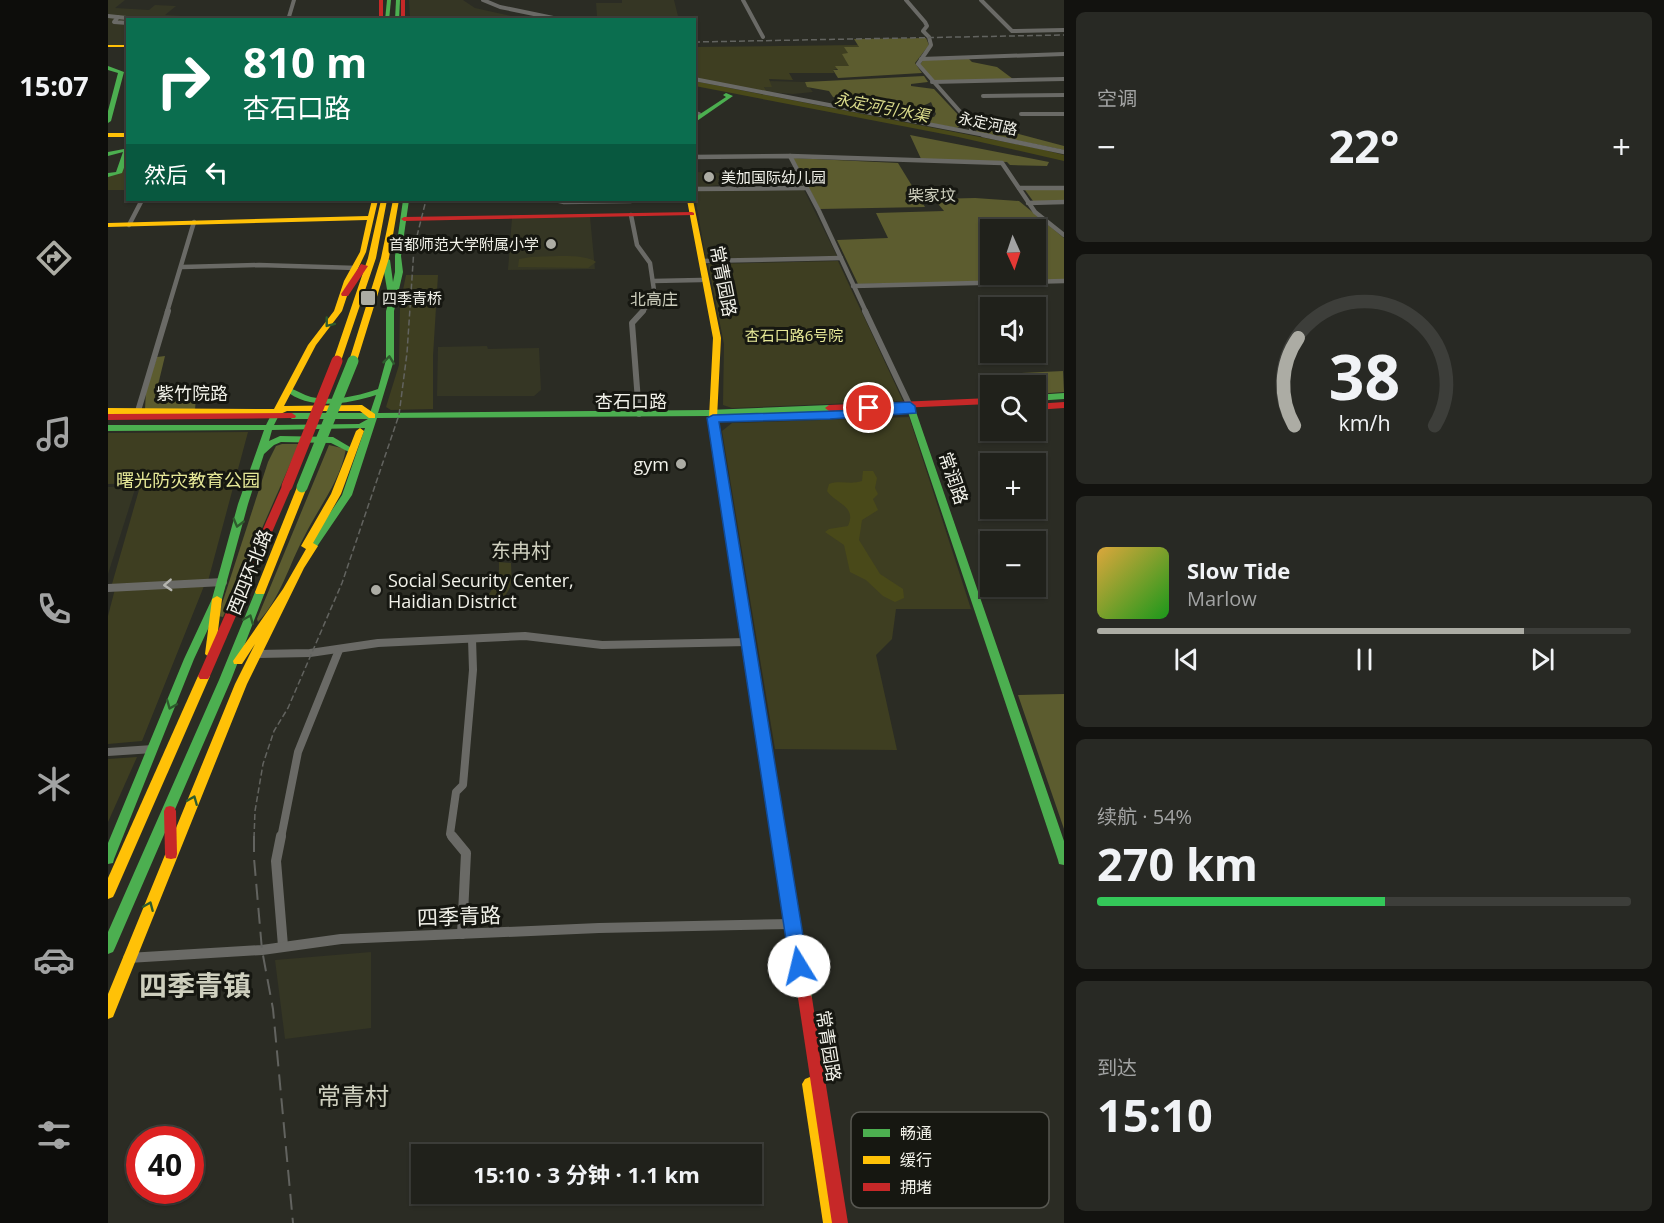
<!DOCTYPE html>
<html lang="zh">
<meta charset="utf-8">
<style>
:root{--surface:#20211b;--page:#282924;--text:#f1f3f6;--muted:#a2a3a3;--line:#3d3e3a;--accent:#acaca4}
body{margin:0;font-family:"Open Sans","Noto Sans SC",sans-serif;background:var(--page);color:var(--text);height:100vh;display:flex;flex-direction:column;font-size:22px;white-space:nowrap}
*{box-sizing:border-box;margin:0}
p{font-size:20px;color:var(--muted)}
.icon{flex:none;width:33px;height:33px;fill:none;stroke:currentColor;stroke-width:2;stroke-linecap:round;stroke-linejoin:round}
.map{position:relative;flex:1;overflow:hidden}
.sheet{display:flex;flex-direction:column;gap:12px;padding:12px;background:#12120f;width:600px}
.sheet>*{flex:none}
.guide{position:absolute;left:18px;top:18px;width:570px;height:183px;border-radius:0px;box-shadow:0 2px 4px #0004,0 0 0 2px var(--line);background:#0b6e4f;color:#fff;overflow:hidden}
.needle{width:39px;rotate:177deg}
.buttons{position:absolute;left:872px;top:219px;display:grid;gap:12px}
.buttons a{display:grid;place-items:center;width:66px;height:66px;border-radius:0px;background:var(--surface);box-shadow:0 2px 4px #0004,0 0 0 2px var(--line);font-size:30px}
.speed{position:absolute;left:18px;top:1126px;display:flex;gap:12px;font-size:30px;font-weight:700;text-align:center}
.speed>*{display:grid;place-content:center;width:78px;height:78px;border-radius:50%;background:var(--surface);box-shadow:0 2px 4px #0004,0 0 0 2px var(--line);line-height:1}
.speed .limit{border:9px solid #d22;background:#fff;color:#111}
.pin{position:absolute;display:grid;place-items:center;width:51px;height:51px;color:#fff;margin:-26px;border:3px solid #fff;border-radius:50%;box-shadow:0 2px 6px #0007}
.me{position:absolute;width:66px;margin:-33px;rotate:351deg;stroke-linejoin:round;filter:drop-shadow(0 0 4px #0008)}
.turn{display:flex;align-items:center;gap:21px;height:126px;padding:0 18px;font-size:27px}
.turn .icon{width:78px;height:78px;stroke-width:2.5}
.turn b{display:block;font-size:42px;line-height:51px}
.then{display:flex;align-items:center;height:57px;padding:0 18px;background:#0003;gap:12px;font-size:22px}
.big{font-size:45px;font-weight:700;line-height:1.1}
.sheet .card{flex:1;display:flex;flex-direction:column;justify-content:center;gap:9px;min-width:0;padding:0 21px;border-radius:9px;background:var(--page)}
.sheet .dial{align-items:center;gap:0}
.dial svg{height:156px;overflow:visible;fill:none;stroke:var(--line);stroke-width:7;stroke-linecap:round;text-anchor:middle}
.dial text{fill:var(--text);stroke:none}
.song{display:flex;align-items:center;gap:18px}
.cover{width:72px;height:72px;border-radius:9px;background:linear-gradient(135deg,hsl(40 70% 55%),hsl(120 70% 35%))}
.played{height:6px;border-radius:3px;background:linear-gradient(90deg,var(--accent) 80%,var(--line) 80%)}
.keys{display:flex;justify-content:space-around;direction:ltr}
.heat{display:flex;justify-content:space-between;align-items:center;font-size:33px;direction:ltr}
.charge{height:9px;border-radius:4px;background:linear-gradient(90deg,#34c759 54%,var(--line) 0)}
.trip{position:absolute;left:303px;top:1144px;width:351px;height:60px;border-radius:0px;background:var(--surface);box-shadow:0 2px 4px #0004,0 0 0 2px var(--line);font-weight:700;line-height:60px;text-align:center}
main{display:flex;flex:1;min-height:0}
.dock{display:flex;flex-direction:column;width:108px;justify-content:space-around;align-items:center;background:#0d0d0b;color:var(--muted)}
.dock .icon{width:42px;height:42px}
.dock .on{color:var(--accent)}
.dock b{font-size:27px;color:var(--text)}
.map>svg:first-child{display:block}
.built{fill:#353624}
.green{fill:#3e3e21}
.forest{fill:#5c5c2f;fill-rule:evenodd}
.water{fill:#494919}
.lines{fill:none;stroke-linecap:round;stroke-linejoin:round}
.street-far4{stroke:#6a6a66;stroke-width:4}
.street-far3{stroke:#6a6a66;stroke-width:4.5}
.street-far2{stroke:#6a6a66;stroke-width:6}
.street-far1{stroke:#6a6a66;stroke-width:8}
.street{stroke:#6a6a66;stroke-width:10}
.fast{fill:#4caf50;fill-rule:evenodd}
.slow{fill:#ffc107;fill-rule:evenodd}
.jam{fill:#c62828;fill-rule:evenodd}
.rail-far1{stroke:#62635f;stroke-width:1.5;stroke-dasharray:6 3;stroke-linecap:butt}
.rail{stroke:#62635f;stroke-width:2;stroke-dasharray:16 8;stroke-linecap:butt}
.fast-bridge{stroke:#4caf50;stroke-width:11}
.jam-bridge{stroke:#c62828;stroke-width:11}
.oneway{stroke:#2e5b2d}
.oneway2{stroke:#b4b4ae}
.route{fill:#1a73e8;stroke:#114b97;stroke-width:1.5}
.poi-dot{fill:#acaca4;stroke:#161711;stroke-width:2}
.labels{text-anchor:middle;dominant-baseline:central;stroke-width:6;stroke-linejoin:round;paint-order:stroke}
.far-street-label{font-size:15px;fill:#f1f1e9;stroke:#161711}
.far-poi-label{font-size:15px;fill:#f1f1e9;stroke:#161711;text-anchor:start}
.far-park-label{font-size:15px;fill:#e6e897;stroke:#161711}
.far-water-label{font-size:16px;font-style:italic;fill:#dbdc8c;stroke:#161711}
.far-neighbourhood-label{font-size:16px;fill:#cecfbe;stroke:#161711}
.street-label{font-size:18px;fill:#f1f1e9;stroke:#161711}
.poi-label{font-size:18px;fill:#f1f1e9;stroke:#161711;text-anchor:end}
.park-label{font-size:18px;fill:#e6e897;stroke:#161711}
.neighbourhood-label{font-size:20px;fill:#cecfbe;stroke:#161711}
.near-street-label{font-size:21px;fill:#f1f1e9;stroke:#161711}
.near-neighbourhood-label{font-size:24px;fill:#cecfbe;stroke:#161711}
.near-district-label{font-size:28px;font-weight:bold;fill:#cecfbe;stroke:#161711}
.key{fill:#161711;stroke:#585852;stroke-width:1.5}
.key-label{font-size:16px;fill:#f1f1e9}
</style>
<main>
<nav class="dock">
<b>15:07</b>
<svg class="icon on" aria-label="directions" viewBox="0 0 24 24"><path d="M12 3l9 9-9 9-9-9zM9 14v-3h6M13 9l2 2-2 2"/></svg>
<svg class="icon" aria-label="music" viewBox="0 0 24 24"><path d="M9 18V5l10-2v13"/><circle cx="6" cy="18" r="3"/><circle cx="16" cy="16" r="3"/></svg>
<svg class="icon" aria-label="phone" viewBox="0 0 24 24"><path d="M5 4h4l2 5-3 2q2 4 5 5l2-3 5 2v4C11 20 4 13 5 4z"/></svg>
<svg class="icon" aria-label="climate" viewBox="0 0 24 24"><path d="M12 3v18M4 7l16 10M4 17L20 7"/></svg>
<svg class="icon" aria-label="car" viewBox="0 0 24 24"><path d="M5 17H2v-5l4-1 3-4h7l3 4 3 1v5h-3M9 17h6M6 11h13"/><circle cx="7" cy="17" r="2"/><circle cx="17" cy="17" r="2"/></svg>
<svg class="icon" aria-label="filters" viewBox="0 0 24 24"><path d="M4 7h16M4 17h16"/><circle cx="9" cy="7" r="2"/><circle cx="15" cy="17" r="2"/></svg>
</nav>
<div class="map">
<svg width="956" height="1223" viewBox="0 0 956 1223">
<rect width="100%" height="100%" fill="#2b2c24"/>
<g class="built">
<path d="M0 0H17L7 8 41 10 47 5 68 6 57 15 74 16 71 19 20 20 19 45H0Z"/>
<path d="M301 0H355L367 8 417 19H302Z"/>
<path d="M514 0H566L570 16H489L488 3H514Z"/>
<path d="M661 81 697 82 705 92 685 94 659 92 656 87Z"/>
<path d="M586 172 613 173 616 180H610L611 185 587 188Z"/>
<path d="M696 190 729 256 598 259 586 191Z"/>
<path d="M482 217 487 269 400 270 404 218Z"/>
<path d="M379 346 380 349 431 348 433 390 426 396H329L330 347Z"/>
<path d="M28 486 0 574V487Z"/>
<path d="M263 952V1028L177 1039 167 960Z"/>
</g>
<g class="green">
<path d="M750 45 751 47 740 54H735L742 66 725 70 726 73H681L685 80 661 79 664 87H656L659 92 587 78 586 47Z"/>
<path d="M19 157V190H0V176L12 173Z"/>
<path d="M423 257C439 257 476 253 488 262L480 268 410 267 411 259Z"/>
<path d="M730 261 795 401 624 408 615 405 616 344 600 264Z"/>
<path d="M298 275H330L325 356V409L283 410 278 407 291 365 292 305Z"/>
<path d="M801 417 863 609H788L784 639 768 655 789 750 667 749 614 431 624 423Z"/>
<path d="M140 432 100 581 4 584 33 483 0 484V433Z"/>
<path d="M391 562 403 563C404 584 405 590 388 604L375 603 391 579Z"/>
<path d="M96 586 34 741 0 744V616L7 589Z"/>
<path d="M29 757 0 822V759Z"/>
</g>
<g class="forest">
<path d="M818 38 821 45 807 63 814 73 730 78 725 70H730L727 66H741L734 54 740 53 736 47H751L746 39Z"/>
<path d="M861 59 864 62 889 67 905 79 826 82 812 65 815 60Z"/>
<path d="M816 76 820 82 803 84V86L826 89 854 119 856 123 849 128 800 119 793 114 800 112 826 117 828 114 823 102C792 119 756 103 725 97L721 91 699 87 697 82Z"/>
<path d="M870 127 896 130 956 146V150L868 132Z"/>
<path d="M802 135 941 162 939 166 902 165 899 162 814 161Z"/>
<path d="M685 158 790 163 817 207 712 209Z"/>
<path d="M917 190H956V201H925Z"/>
<path d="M867 198 911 201 956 238V280L750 284 729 240 780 238 768 213 836 211 826 199ZM882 230H927V274H882Z"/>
<path d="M57 356 50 385V397L88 396 87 410 37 409 38 390 49 357Z"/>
<path d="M955 371 956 392 927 394V386L882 387 874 375Z"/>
<path d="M174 444H191L115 617 110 616 160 462 168 446Z"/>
<path d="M221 445 238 449C232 482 210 508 196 537 181 565 172 599 150 622L149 619Z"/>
<path d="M956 694V829L910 695Z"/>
</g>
<g class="water">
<path d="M586 81 928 148 956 155V161L846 136 587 86Z"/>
<path d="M755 471H765L769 478 767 488 770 494 765 499 770 510 754 520 751 540 772 574 795 589 796 598 787 602 775 596 758 580 742 572 736 545 717 532 721 529 740 526C749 506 728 504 719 491L721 484C732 480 743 485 754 481Z"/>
</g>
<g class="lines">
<g class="street-far4">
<path d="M375 0 392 7 455 20"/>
<path d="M635 0 655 37"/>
<path d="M798 0 817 22 819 26 815 31 821 37 823 45 810 64 863 124V132"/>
<path d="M873 0 904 31 956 30"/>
<path d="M0 16 37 20"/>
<path d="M10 17 6 22 20 23"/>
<path d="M180 20 186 0"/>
<path d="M813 59 956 54"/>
<path d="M586 79 882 136"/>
<path d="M824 82 956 79"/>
<path d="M875 96 956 95"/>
<path d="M586 113 591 114"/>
<path d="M913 114H956"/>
</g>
<g class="street-far3">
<path d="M875 135 956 152"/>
<path d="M682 156 711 211 758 312"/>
<path d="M586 157 682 156 894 163 927 212 956 235"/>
<path d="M911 188H956"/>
<path d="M586 189 698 188"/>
<path d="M447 200 456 202 523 201"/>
<path d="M920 203 956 202"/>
<path d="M523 215 529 245 542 263 547 297 534 312"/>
<path d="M21 225 34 200"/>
<path d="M594 261 733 258"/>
<path d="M74 267 151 265 248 268"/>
<path d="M545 281 593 280"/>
<path d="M745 286 956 281"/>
<path d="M59 312 86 222"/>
</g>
<g class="street-far2">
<path d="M757 311 802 406"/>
<path d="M30 411 60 311"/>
<path d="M531 414 524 323 535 311"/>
</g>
<g class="street-far1">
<path d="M0 588 115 582"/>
<path d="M150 654 202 653 270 643 417 636 494 645 640 642"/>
<path d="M0 752 45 749"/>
<path d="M173 838 190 752 231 650"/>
<path d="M345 838 342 834 348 792 355 785 365 670 364 639"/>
</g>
<g class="street">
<path d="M173 836 168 861 175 946"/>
<path d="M344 836 358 853 354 934"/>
<path d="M20 958 154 950 233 939 491 928 684 924"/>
</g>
<g class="fast">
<path d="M279 0H283L281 20H277Z"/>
<path d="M288 0H292L291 20H287Z"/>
<path d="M0 66 16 72 3 121 0 123V111L10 73 0 70Z"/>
<path d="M618 93 625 96 586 123V118L618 97 615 95Z"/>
<path d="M20 144V157L14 173 0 177V173L8 172 15 152 0 156V152L16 149Z"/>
<path d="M295 200H301L293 256 295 272 286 311V360L270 413 600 410 721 405 725 408 721 411 600 416 269 418 244 495 208 548 205 549 200 546 234 495 257 428 164 430 161 441 172 436 225 437 247 450 243 453 223 443 173 442 166 445 156 454 140 504 114 599 86 659 6 859 5 863 0 864V843L76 659 104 599 130 504 156 430 0 431V425H158L165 411 168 410 172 413 166 425 251 424 260 419H184L180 416 184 413H262L268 395C240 404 201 411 177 390L181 388C189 390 195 395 203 397 226 402 249 396 270 389L278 360V311L281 301 274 260 278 258 282 260 285 282 287 272V256Z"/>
<path d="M956 393V399L927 401V395Z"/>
<path d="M802 403 806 406 956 841V865L951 864 950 860 798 406Z"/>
<path d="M152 589 157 592 123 680 7 948 5 952 0 954V932L111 680 147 592Z"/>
<path d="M650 697 654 698 656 701 704 998 702 1003 697 1005 692 1003 690 998 644 701 646 698Z"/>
</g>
<g class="slow">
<rect x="0" y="45" width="20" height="2"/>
<rect x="0" y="133" width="20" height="4"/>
<path d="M264 200H270L258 252 244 281 234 311 208 345 176 406 254 405 267 414V418H261L252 411H179L168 416 0 414V408L166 409 200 345 226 311 236 281 252 252 259 220 0 227V223L260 216Z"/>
<path d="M273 200H279L268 258 233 361 232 363H226L225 361 260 258Z"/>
<path d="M285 200H291L281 258 249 361 248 363H242L241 361 273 258Z"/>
<path d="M579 200H585L613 338 609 418 656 701 654 704H646L644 701 601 418 605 338Z"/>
<path d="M252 428 256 431 233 494 205 543 210 546 196 568 139 684 7 1012 5 1017 0 1019V994L127 684 147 644 134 664H126L125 661 175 589 198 549 193 546 223 494 248 431Z"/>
<path d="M194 484 199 487 157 592 156 594H148L147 592 189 487Z"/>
<path d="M109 596 114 599 107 654 102 658 97 654 104 599Z"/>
<path d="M96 672 100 673 102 676 7 893 5 897 0 899V878L90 676 92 673Z"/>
<path d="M702 1077 707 1079 710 1084 731 1223H715L694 1084 697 1079Z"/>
</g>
<g class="jam">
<rect x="271" y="0" width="4" height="20"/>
<rect x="293" y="0" width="4" height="20"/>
<path d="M584 212 586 213V215L296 221 293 219 296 217Z"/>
<path d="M253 264 260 266 240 296H234L233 294Z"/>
<path d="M882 398V404L721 411 717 408 721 405Z"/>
<path d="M956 402V408L927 410V404Z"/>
<path d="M184 413 188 416 187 418 0 420V414Z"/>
<path d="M179 483 184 486 102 676 100 679H92L90 676 174 486Z"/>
<path d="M62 806 66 807 68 811 69 854 68 858 63 859 58 858 57 854 56 811 58 807Z"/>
<path d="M697 991 702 993 704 998 740 1223H724L690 998 692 993Z"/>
</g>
<g class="rail-far1">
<path d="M586 42 956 35"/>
<path d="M146 838 147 811 155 764 166 731 180 708 234 583 291 415 299 353 306 248 318 200"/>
</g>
<path class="rail" d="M146 836V858L154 950 165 1009 185 1223"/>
<path class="fast-bridge" d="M194 487 245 361"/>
<path class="jam-bridge" d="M179 486 229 361"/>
</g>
<defs><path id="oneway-chevron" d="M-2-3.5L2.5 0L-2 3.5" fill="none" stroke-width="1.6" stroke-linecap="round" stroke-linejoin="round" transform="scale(1.5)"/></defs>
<g class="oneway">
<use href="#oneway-chevron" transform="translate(221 323) rotate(128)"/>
<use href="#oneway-chevron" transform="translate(281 360) rotate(-84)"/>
<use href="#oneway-chevron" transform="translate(130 523) rotate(105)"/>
<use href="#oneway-chevron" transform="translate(141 619) rotate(-68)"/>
<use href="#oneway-chevron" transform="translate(63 705) rotate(112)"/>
<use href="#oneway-chevron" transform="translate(85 800) rotate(-68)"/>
<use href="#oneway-chevron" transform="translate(41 906) rotate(-67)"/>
</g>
<use class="oneway2" href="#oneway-chevron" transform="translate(60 585) rotate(177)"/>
<path class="route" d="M802 402 807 406 808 413 722 419 611 422 700 966 697 971 691 974 684 971 682 966 599 418 605 415 757 410V405L761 404Z"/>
<g class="poi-dot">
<circle cx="601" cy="177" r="6"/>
<circle cx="443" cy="244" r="6"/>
<rect x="252" y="290" width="16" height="16" rx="3"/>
<circle cx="573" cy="464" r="6"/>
<circle cx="268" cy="590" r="6"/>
</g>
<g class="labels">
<g class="far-street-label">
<text transform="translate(880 123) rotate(12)">永定河路</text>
</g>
<g class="far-poi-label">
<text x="613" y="177">美加国际幼儿园</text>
<text x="431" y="244" text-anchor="end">首都师范大学附属小学</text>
<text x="274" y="298">四季青桥</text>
</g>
<g class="far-park-label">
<text x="686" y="335">杏石口路6号院</text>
</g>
<g class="far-water-label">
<text transform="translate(774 107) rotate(11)">永定河引水渠</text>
</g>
<g class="far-neighbourhood-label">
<text x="824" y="195">柴家坟</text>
<text x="546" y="299">北高庄</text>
</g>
<g class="street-label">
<text transform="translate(616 281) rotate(79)">常青园路</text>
<text x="84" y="393">紫竹院路</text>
<text x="523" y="401">杏石口路</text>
<text transform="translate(846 478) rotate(71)">常润路</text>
<text transform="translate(141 572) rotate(-68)">西四环北路</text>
<text transform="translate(721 1046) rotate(81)">常青园路</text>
</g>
<g class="poi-label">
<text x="561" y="464">gym</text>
<text x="280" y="580" text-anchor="start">Social Security Center,<tspan x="280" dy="21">Haidian District</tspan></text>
</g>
<g class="park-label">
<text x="80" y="480">曙光防灾教育公园</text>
</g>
<g class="neighbourhood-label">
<text x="413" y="550">东冉村</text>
</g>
<g class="near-street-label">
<text transform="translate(351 916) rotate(-2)">四季青路</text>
</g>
<g class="near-neighbourhood-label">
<text x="245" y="1095">常青村</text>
</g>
<g class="near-district-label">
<text x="87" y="985">四季青镇</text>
</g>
</g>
<rect x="743" y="1112" width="198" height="96" rx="9" class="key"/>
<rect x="755" y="1129" width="27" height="8" fill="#4caf50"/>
<rect x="755" y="1156" width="27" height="8" fill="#ffc107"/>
<rect x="755" y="1183" width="27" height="8" fill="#c62828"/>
<g class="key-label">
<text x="792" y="1139">畅通</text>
<text x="792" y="1166">缓行</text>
<text x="792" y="1193">拥堵</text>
</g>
</svg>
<div class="buttons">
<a><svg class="needle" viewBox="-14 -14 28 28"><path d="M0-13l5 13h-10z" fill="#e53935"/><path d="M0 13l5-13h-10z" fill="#a2a3a3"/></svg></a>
<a><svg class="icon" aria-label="sound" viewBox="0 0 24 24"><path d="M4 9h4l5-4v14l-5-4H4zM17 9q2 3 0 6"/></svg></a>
<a><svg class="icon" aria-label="search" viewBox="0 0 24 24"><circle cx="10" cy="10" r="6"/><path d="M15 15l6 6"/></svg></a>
<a>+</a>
<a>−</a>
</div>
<div class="speed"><div class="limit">40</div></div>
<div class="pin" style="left:761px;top:408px;background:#d93025"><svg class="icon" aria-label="arrive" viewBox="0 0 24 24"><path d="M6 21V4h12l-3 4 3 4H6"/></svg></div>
<svg class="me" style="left:691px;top:966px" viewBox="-20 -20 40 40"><circle r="19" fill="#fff"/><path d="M0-13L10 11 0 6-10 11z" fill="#1a73e8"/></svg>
<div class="trip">15:10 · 3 分钟 · 1.1 km</div>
<div class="guide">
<div class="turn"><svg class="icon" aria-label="right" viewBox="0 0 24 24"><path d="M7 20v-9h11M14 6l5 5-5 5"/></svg><div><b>810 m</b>杏石口路</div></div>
<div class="then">然后<svg class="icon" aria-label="left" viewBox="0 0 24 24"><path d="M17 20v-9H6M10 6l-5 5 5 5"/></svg></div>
</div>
</div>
<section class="sheet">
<div class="card"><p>空调</p>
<div class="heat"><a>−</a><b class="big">22°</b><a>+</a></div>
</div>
<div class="card dial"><svg viewBox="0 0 100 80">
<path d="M14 69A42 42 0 1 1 86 69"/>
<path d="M14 69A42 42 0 0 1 16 24" stroke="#acaca4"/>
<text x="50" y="56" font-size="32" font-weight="700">38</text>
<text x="50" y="72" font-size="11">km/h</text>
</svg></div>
<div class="card">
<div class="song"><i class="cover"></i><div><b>Slow Tide</b><p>Marlow</p></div></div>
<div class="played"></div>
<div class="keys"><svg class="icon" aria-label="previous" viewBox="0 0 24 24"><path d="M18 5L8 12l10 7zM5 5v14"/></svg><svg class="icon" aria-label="pause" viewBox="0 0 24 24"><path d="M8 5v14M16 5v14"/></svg><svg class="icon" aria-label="next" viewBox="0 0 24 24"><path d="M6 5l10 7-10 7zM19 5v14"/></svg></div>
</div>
<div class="card"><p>续航 · 54%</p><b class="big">270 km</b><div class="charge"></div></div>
<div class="card"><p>到达</p><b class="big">15:10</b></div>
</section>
</main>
